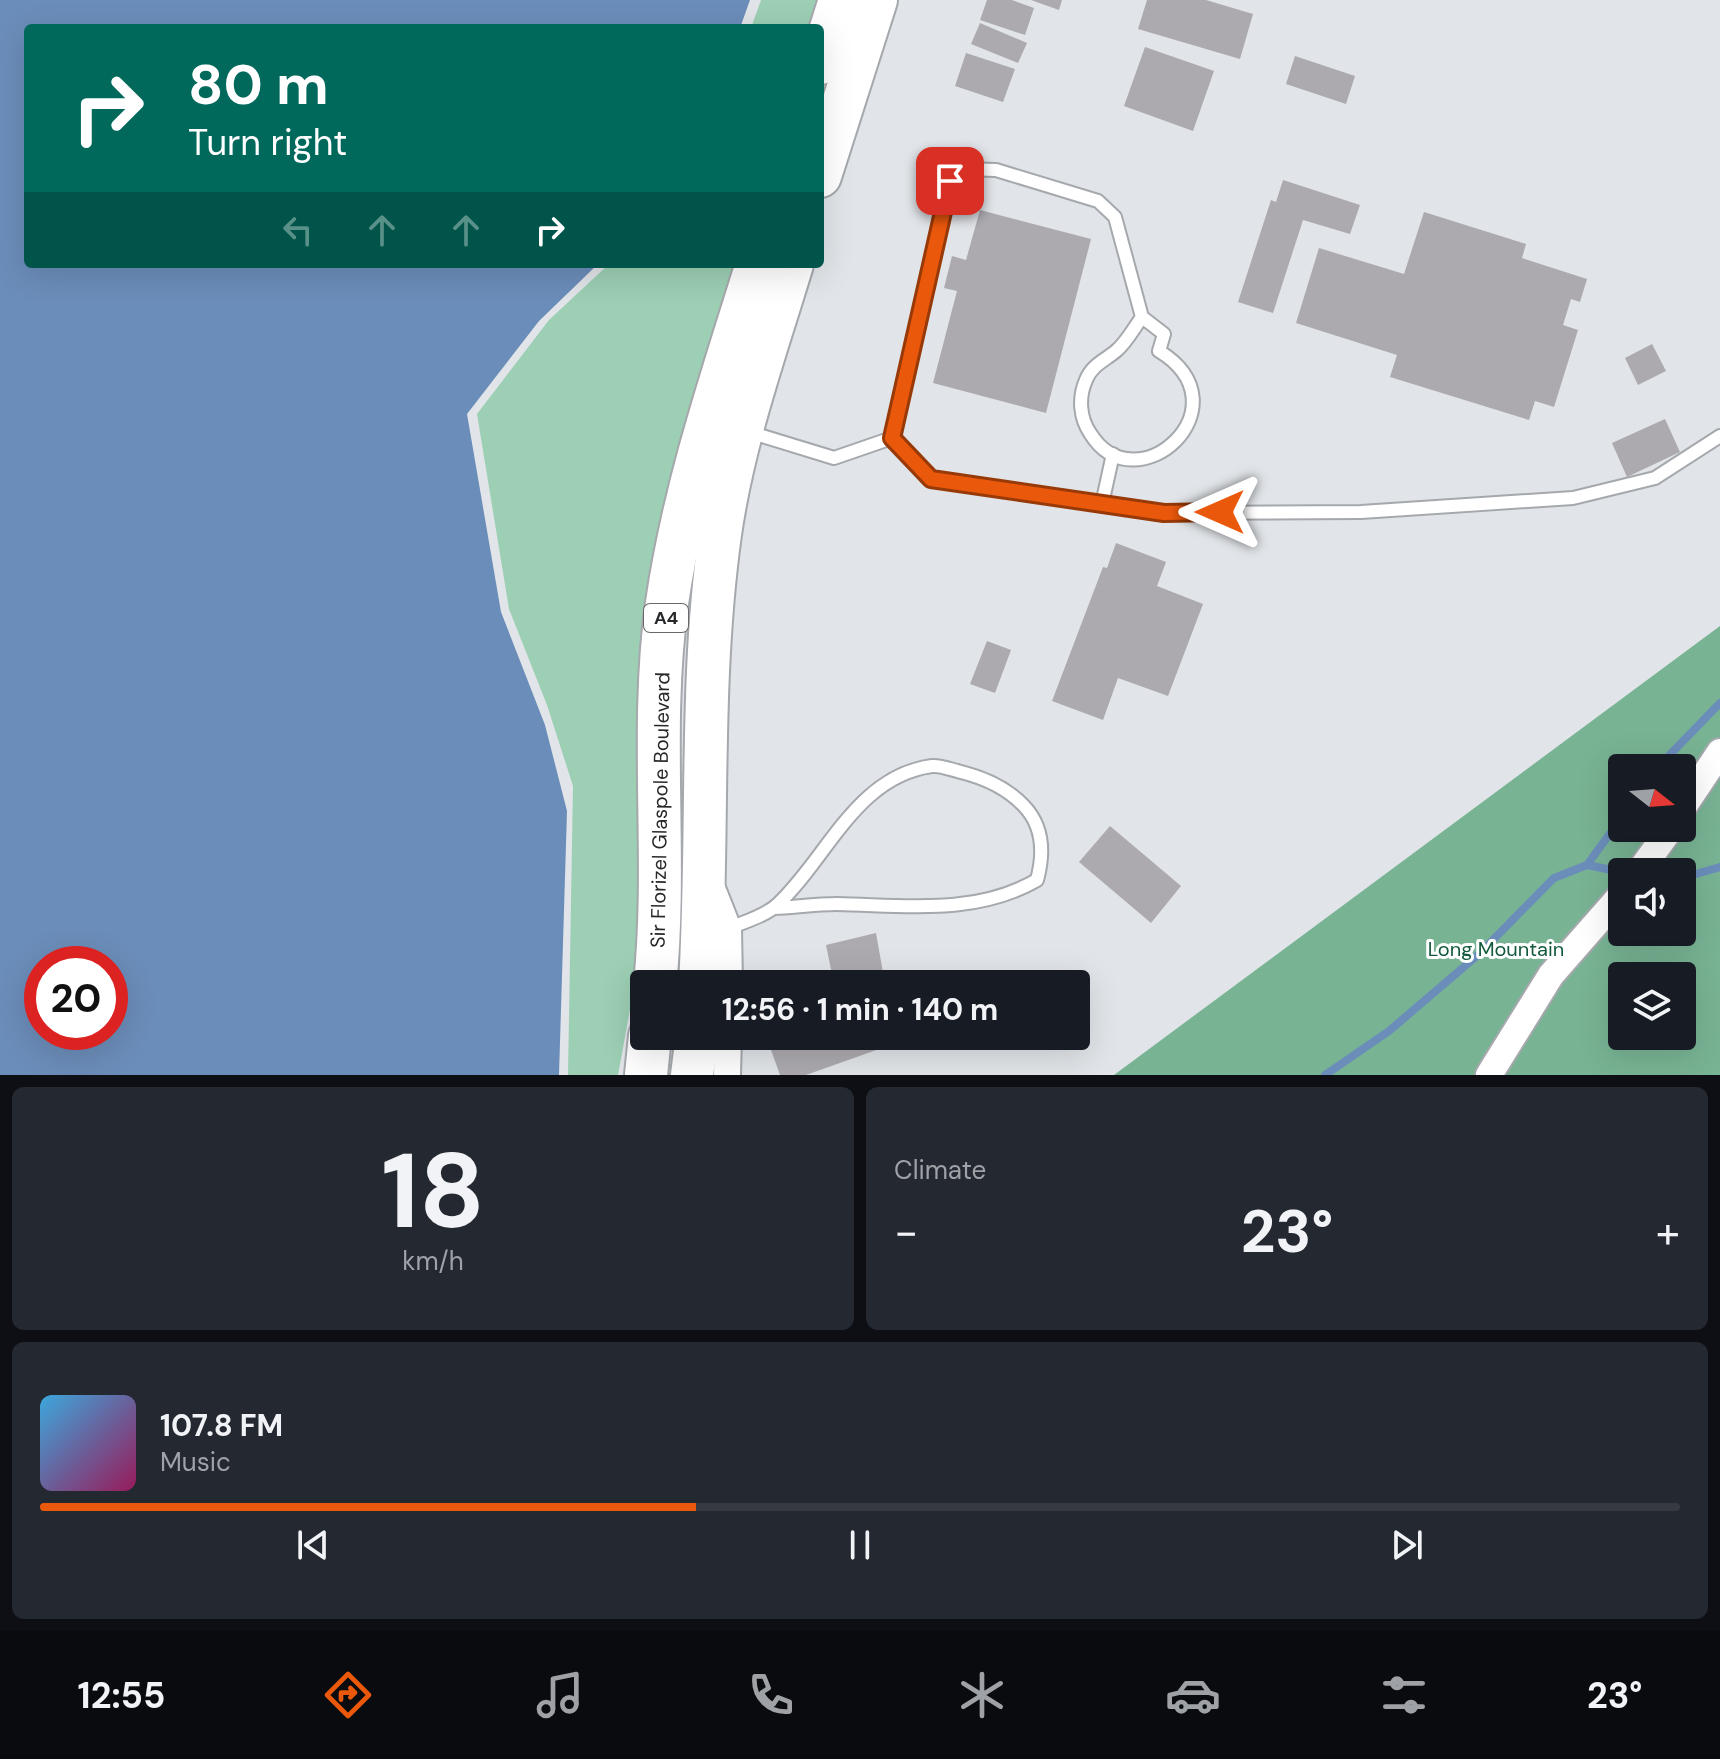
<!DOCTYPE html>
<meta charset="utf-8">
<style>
:root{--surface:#171b24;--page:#242831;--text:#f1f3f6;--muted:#9ea1a6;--line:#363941;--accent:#ea580c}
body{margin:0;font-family:"DM Sans",sans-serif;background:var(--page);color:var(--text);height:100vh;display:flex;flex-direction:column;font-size:30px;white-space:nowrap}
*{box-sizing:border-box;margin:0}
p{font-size:26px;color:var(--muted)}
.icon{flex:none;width:44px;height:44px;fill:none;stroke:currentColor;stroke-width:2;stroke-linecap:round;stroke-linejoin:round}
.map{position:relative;height:1075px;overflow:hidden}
.sheet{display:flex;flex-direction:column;gap:12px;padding:12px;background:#0d0f14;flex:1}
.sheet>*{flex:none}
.hud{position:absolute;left:24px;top:24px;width:800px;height:244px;border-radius:8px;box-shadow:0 8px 32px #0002;background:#00695c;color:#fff;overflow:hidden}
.needle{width:52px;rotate:107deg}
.fabs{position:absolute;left:1608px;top:754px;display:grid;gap:16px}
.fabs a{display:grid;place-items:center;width:88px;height:88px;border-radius:8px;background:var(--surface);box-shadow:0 8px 32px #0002;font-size:40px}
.speed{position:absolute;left:24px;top:946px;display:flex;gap:16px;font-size:40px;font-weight:700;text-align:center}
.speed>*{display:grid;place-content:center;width:104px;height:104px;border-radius:50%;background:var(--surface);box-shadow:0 8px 32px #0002;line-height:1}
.speed .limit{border:12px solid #d22;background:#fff;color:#111}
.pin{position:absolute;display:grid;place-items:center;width:68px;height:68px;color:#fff;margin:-34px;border-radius:16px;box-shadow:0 4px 12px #0006}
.me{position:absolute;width:88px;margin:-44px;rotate:270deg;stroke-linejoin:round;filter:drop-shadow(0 0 6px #0008)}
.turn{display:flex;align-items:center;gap:28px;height:168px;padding:0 32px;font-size:36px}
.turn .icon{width:104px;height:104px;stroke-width:2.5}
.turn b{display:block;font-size:56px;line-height:68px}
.lanes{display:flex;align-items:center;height:76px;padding:0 32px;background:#0003;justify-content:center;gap:40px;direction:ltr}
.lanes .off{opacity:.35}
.big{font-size:60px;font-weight:700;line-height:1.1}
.sheet .widget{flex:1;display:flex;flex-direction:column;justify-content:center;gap:12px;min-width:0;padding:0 28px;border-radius:12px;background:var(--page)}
.sheet .dial{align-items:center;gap:0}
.dial b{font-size:104px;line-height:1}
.song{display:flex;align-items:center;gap:24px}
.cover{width:96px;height:96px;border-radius:12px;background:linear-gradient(135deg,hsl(200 70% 55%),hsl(330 70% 35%))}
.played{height:8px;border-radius:4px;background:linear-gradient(90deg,var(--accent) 40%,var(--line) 40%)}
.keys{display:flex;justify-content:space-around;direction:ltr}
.heat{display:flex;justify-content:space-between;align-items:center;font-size:44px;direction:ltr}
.sheet .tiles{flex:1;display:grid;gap:12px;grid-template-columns:1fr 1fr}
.widget:last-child{grid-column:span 2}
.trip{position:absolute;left:630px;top:970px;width:460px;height:80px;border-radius:8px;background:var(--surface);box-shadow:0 8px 32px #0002;font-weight:700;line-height:80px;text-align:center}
.menu{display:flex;height:128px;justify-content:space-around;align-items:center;background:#090b0e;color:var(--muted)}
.menu .icon{width:56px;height:56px}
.menu .current{color:var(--accent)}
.menu b{font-size:36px;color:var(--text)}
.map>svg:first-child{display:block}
.green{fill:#9ccfb4}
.forest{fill:#78b394;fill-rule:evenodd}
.water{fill:#6b8db9;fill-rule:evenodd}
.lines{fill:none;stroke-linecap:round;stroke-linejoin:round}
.stream{stroke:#6b8db9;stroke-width:8}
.building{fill:#acaaaf}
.service-casing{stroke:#a5a8ac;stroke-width:16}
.minor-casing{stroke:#a5a8ac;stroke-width:30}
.trunk-casing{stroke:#a5a8ac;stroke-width:46}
.service{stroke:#fff;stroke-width:12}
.minor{stroke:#fff;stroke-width:26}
.trunk{stroke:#fff;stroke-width:42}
.route-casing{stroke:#983908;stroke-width:20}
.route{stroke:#ea580c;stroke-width:14}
.labels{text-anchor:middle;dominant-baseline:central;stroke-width:6;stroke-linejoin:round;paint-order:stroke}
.shield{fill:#fff;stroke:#68686a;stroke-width:2}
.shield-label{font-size:18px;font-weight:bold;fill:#27282a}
.street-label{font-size:20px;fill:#27282a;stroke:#fff}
.park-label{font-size:20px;fill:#125a3d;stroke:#fff}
</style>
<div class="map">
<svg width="1720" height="1075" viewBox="0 0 1720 1075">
<rect width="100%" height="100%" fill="#e1e4e8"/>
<g class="green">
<path d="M761 0H825L816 28H751Z"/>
<path d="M609 264H741L640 736 636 977 618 1075H568L573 786 547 705 509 609 477 414 549 320Z"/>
</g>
<path class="forest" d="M1720 626V1075H1114ZM1622 768H1682V828H1622ZM1622 872H1682V932H1622ZM1622 976H1682V1036H1622Z"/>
<path class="water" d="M0 0H750L740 28H28V264H598L539 321 467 414 501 612 545 725 567 811 559 1075H0ZM42 964H110V1032H42Z"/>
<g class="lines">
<g class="stream">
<path d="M1657 768 1720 703"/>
<path d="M1587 865 1622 817"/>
<path d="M1682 878 1720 867"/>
<path d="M1325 1075 1389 1031 1479 954 1554 878 1587 865 1622 872"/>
</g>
</g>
<g class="building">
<path d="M987 0H1012L1034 8 1025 35 980 20Z"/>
<path d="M1031 0H1062L1059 10Z"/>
<path d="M1147 0H1206L1253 14 1240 59 1138 29Z"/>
<path d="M980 23 1027 43 1018 63 971 44Z"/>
<path d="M1145 47 1214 71 1193 131 1124 106Z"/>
<path d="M966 53 1015 69 1003 102 955 86Z"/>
<path d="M1295 56 1355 76 1346 104 1286 84Z"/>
<path d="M1283 180 1360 205 1350 234 1303 220 1273 313 1238 302 1271 200 1276 202Z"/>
<path d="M980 210 1091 239 1046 413 933 383 957 291 944 288 952 256 966 260Z"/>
<path d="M1424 212 1526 244 1522 258 1587 279 1580 302 1571 299 1563 325 1578 330 1554 407 1535 401 1529 420 1390 377 1397 355 1296 323 1319 248 1404 274Z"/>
<path d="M1652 344 1666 371 1638 385 1625 358Z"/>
<path d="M1665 419 1680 452 1627 477 1612 443Z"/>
<path d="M1116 543 1166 562 1157 586 1203 604 1168 696 1118 678 1103 720 1052 701 1103 567 1107 568Z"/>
<path d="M987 641 1011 650 995 693 970 684Z"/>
<path d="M1110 826 1181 886 1151 923 1079 862Z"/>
<path d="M876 933 885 984H834L826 945Z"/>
<path d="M766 1036H895L896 1043 806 1075H780Z"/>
</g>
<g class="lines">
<g class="service-casing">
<g id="service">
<path d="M749 432 834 458 892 438 931 479 1164 513 1361 512 1573 498 1655 478 1720 436"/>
<path d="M892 438 943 206 950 181 960 169 996 170 1098 201 1115 217 1142 317 1164 334 1159 351C1249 406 1136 508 1090 433 1080 418 1078 398 1086 380 1092 365 1104 361 1116 351 1126 343 1134 328 1142 317"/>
<path d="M1102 504 1113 454"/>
<path d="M728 929C743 922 765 916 777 905 827 859 856 776 932 766 941 765 952 770 961 772 985 778 1007 788 1024 806 1044 827 1044 854 1037 880 975 916 904 905 837 904 816 904 795 907 774 908"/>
</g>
</g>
<g class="minor-casing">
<g id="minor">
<path d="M1682 809 1720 752"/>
<path d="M1639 872 1671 828"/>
<path d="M711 886 728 929 729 984"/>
<path d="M727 1075 728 1036"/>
<path d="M1489 1075 1551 975 1622 894"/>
</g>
</g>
<g class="trunk-casing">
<g id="trunk">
<path d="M820 63 840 0"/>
<path d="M820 176 876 0"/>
<path d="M655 984C668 858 649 730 667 603 684 487 722 376 757 264"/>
<path d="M700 984C709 834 699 683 720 534 733 442 765 353 792 264"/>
<path d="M646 1075 650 1036"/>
<path d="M692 1075 697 1036"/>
</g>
</g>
<use href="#service" class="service"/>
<use href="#minor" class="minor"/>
<use href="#trunk" class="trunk"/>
</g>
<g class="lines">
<g class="route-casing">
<path id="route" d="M950 181 892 438 931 479 1164 513 1220 512"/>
</g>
<use href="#route" class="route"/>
</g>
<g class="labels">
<rect class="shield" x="644" y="604" width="44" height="28" rx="6"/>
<g class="shield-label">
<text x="666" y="618">A4</text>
</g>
<g class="street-label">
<text transform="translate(660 810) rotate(-89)">Sir Florizel Glaspole Boulevard</text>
</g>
<g class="park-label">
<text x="1496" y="949">Long Mountain</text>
</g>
</g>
</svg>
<div class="fabs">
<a><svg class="needle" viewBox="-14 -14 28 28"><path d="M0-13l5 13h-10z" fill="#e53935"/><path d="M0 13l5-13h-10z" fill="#9ea1a6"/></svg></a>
<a><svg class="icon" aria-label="sound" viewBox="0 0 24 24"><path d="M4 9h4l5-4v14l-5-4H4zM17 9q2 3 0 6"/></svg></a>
<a><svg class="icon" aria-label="layers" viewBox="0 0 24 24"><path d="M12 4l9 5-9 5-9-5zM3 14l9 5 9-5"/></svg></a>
</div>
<div class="speed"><div class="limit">20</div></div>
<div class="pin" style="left:950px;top:181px;background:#d93025"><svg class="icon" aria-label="arrive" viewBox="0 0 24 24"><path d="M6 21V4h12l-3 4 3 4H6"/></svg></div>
<svg class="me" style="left:1220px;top:512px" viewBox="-20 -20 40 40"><path d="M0-17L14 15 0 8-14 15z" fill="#ea580c" stroke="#fff" stroke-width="4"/></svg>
<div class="trip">12:56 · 1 min · 140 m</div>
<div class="hud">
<div class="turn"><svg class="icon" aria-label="right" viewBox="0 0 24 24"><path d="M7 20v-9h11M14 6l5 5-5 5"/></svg><div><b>80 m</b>Turn right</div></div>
<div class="lanes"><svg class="icon off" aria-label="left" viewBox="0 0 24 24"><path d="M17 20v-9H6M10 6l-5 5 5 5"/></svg><svg class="icon off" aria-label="ahead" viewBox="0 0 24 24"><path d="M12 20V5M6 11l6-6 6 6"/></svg><svg class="icon off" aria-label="ahead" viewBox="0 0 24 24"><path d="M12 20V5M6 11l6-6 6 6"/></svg><svg class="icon" aria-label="right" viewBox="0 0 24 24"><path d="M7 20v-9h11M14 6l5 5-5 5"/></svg></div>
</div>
</div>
<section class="sheet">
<div class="tiles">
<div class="widget dial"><b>18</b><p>km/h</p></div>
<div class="widget"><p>Climate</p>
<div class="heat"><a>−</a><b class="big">23°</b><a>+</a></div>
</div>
<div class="widget">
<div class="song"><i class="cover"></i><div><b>107.8 FM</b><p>Music</p></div></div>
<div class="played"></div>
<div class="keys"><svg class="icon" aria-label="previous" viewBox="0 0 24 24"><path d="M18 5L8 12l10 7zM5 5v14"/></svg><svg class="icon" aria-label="pause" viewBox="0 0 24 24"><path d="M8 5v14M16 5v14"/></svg><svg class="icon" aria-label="next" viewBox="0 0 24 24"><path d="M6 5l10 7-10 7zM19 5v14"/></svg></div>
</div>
</div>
</section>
<nav class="menu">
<b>12:55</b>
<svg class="icon current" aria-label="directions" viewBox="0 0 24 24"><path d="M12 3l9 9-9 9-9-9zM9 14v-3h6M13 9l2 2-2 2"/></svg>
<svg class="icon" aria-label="music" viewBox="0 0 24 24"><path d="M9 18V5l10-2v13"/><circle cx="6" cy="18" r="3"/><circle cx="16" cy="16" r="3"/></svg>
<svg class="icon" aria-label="phone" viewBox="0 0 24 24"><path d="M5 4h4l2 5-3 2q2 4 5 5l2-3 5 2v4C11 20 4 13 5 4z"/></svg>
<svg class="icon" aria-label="climate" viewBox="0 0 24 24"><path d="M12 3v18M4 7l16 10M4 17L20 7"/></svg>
<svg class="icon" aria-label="car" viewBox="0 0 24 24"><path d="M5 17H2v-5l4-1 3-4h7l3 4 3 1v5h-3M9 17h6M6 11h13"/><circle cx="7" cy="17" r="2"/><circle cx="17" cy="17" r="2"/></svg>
<svg class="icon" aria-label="filters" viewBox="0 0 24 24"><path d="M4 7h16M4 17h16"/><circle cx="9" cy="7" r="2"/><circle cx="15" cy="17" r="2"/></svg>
<b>23°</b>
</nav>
